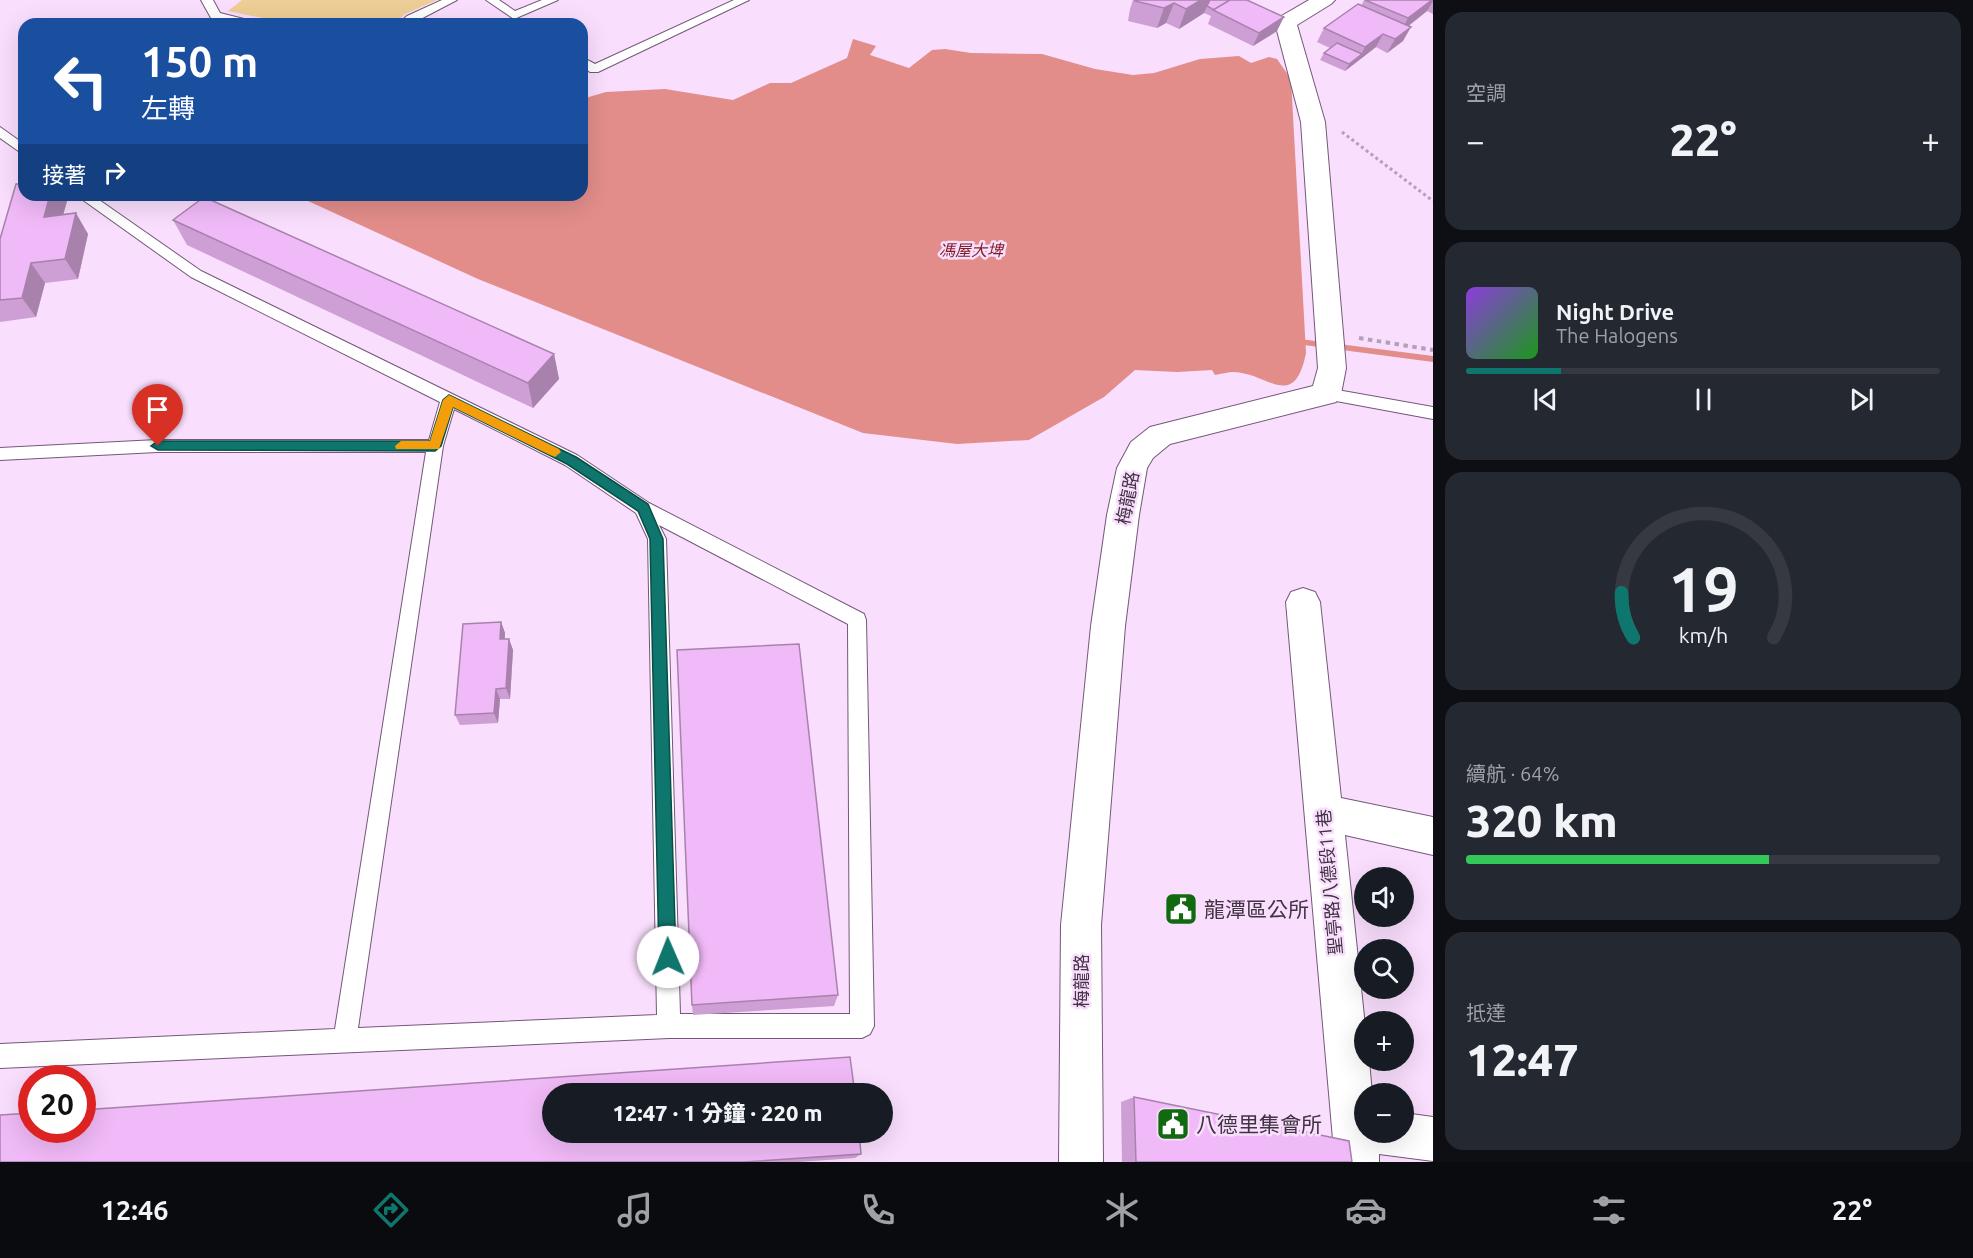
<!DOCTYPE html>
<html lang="zh-TW">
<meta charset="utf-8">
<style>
:root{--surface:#171b24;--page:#242831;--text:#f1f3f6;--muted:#9ea1a6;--line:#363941;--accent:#0f766e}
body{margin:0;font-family:Ubuntu,"Noto Sans TC",sans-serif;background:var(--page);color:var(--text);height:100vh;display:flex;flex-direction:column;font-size:22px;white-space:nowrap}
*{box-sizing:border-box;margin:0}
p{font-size:20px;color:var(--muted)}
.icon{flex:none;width:33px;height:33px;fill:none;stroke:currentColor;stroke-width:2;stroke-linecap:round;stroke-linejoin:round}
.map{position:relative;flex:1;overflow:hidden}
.details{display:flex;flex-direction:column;gap:12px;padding:12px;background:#0d0f14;width:540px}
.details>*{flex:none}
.top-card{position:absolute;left:18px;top:18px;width:570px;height:183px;border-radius:18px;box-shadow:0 6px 24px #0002;background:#1a4fa0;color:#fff;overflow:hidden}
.controls{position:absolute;left:1354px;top:867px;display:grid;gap:12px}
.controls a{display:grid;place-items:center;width:60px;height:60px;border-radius:50%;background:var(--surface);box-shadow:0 6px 24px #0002;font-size:30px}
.speed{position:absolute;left:18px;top:1065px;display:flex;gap:12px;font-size:30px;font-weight:700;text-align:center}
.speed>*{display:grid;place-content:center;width:78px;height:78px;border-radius:50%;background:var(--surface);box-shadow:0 6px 24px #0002;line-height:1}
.speed .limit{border:9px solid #d22;background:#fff;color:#111}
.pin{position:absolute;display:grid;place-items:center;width:51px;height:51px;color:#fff;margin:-62px -26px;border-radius:50% 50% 50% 0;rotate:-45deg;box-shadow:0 0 6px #0007}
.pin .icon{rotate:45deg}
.me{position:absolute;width:66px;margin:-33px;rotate:359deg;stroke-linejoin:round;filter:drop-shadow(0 0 4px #0008)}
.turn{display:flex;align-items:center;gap:21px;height:126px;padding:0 24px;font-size:27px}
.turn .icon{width:78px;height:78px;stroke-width:2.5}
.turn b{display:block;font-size:42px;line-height:51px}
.then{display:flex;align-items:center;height:57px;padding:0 24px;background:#0003;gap:12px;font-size:22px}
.big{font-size:45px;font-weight:800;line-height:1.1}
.details .card{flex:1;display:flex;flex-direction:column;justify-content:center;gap:9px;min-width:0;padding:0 21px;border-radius:18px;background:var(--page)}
.details .dial{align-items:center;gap:0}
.dial svg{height:156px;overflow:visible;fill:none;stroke:var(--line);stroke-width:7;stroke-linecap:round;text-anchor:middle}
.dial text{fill:var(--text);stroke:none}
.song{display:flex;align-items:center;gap:18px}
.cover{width:72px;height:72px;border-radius:9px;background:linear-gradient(135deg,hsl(270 70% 55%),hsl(120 70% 35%))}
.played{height:6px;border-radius:3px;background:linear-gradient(90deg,var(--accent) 20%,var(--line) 20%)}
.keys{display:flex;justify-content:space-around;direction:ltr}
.heat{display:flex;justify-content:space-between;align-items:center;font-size:33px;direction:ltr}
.charge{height:9px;border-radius:4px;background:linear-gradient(90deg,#34c759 64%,var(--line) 0)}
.trip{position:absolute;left:542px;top:1083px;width:351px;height:60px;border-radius:30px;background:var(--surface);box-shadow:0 6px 24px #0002;font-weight:800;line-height:60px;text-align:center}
.dock{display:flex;height:96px;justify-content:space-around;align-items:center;background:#090b0e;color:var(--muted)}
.dock .icon{width:42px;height:42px}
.dock .current{color:var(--accent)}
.dock b{font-size:27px;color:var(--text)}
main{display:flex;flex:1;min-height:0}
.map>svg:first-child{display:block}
.green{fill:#edce96}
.water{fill:#e28d8a}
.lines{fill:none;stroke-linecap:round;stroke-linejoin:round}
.stream{fill:#e28d8a;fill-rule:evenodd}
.service-casing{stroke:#755779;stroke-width:2}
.minor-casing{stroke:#755779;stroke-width:2}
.tertiary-casing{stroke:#755779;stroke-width:2}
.path-far1{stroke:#b5a0b9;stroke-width:3;stroke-dasharray:3 3;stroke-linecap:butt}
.path{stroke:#b5a0b9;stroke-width:4;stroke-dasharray:4.5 4.5;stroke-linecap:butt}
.service{fill:#fff;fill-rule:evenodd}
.minor{fill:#fff;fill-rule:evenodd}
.tertiary{fill:#fff;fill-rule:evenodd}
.wall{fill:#ce9fd4}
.shaded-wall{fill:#a882ad}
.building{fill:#f0b9f7;stroke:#a882ad;stroke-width:1.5}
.route{fill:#0f766e;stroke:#0a4d48;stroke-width:1.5}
.slow{fill:#f59e0b}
.labels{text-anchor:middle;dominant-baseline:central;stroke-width:5;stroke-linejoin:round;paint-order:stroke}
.far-water-label{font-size:16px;font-style:italic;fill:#7f1b22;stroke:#f9defd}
.street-label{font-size:18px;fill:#403342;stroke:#f9defd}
.near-poi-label{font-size:21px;fill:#403342;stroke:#f9defd;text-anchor:start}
</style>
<main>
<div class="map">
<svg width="1433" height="1162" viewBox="0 0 1433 1162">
<rect width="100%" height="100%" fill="#f9defd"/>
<path class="green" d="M242 0H437L405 14 394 24H292L228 11Z"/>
<path class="water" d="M853 39 876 46 870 55 909 68 932 50 945 49 971 53 1042 54 1095 69 1133 75 1154 73 1200 59 1239 56 1251 63 1269 57 1277 59 1291 79 1306 353C1294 412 1268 373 1234 372 1228 372 1221 374 1215 375L1212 370 1177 372 1135 370 1104 397 1029 440 957 444 863 433 478 279 295 195H582V99L606 92 665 89 733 100 770 83H791L847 58Z"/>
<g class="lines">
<path class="stream" d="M1292 338 1433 356V362L1289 343V339Z"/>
<g class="service-casing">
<g id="service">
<path d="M201 0H213L220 13 256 22 258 24H236L211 18Z"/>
<path d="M442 0H457L411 24H398L407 16Z"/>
<path d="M486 0H499L515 11 542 0H558L514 19Z"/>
<path d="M734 0H749L598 72H590L582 66V57L595 64Z"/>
<path d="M0 127 24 144V155L0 138Z"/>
<path d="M76 195H92L201 271 577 455 649 503 864 614 866 620 874 1026 870 1034 862 1038H669L0 1068V1044L335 1029 426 452H157L0 460V448L157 440H429L440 402 191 277ZM454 409 565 465 636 513 648 539 657 1015 358 1028 443 446ZM659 525 848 624 850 1014H680L666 539Z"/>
<path d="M1326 388 1433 407V419L1320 398 1318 394 1320 390Z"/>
</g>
</g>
<g class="minor-casing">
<path id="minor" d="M1303 588 1315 592 1320 602 1341 798 1433 817V855L1345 835 1365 1026V1060H1369L1372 1094H1365V1132H1404V1113L1433 1117V1161L1379 1154V1162H1335L1286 602 1291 592Z"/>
</g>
<g class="tertiary-casing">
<path id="tertiary" d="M1309 0H1335L1331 4 1297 25 1325 122 1346 368 1341 394 1336 402 1170 444 1153 458 1147 468 1139 515 1125 626 1101 925 1103 1162H1059L1061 925 1091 626 1107 515 1117 468 1131 442 1150 427 1313 386 1318 368 1301 122 1275 23 1278 18Z"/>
</g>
<path class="path-far1" d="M1342 132 1433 201"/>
<path class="path" d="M1359 338 1433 350"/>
<use href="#service" class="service"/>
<use href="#minor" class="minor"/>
<use href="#tertiary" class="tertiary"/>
</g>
<g class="wall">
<path d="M1133 0H1247L1277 31 1253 46 1208 24 1211 16 1204 13 1179 29 1166 23 1157 28 1128 21 1130 9Z"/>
<path d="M1364 0H1433V14L1427 11 1408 26 1403 41 1387 53 1376 47 1345 71 1320 60 1324 53 1330 48 1317 42 1324 28 1361 6Z"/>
<path d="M24 195H63L67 201 63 215 88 234 78 279 45 283 36 317 0 322V239Z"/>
<path d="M173 220 554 354 559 379 533 408 187 245Z"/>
<path d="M501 622 505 633V639H509L513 650 510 699H500L498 723 460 725 455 715Z"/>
<path d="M838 995 834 1006 693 1015 692 1005Z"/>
<path d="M1134 1097 1352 1162H1122L1121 1102Z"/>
<path d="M861 1154 855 1158 799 1162H0Z"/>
</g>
<g class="shaded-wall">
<path d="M1201 0H1210L1204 13 1179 29 1186 9Z"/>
<path d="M1432 0 1433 1 1427 11 1401 32 1408 18Z"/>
<path d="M1174 3 1166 23 1157 28 1164 8Z"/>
<path d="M1284 17 1277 31 1253 46 1259 33Z"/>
<path d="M1411 27 1403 41 1387 53 1395 39Z"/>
<path d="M1383 34 1376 47 1358 61 1365 47Z"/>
<path d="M1362 54 1358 61 1345 71 1349 64Z"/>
<path d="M50 195H63L67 201 57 237 44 217Z"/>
<path d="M76 213 88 234 78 279 65 259Z"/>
<path d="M31 263 45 283 36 317 22 298Z"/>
<path d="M554 354 559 379 533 408 528 383Z"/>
<path d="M501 622 505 633 504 650 500 639Z"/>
<path d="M509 639 513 650 510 699 506 688Z"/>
<path d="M496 689 500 699 498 723 494 713Z"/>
</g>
<g class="building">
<path d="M1135 0H1201L1186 9 1174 3 1164 8 1135 1Z"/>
<path d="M1210 0H1230L1214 10 1207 6Z"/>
<path d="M1230 0H1247L1284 17 1259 33 1213 10Z"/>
<path d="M1365 0H1432L1408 18Z"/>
<path d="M1358 4 1411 27 1395 39 1383 34 1365 47 1324 28Z"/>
<path d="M1337 43 1362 54 1349 64 1324 53Z"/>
<path d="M16 184H24V195H50L44 217 76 213 65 259 31 263 22 298 0 300V239Z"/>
<path d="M204 197 554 354 528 383 173 220Z"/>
<path d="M501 622 500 639H509L506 688 496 689 494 713 455 715 463 624Z"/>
<path d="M799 644 838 995 692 1005 677 650Z"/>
<path d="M850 1057 855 1094H552V1132H859L861 1154 744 1162H0V1115L32 1113V1130H82V1110Z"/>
<path d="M1134 1097 1349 1141 1352 1162H1136Z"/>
</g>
<path class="route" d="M449 395 576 457 648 504 663 539 676 957 673 963 668 965 662 963 659 957 650 539 638 511 567 464 453 407 441 446 435 451 158 450 151 446 158 441H430L443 400Z"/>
<path class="slow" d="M449 395 559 449 561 452 555 457 550 455 453 407 439 449H396L395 446 401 441H430L443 400Z"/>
<defs>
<g id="civic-square" transform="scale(1.725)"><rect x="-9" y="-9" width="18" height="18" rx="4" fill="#116910" stroke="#f9defd"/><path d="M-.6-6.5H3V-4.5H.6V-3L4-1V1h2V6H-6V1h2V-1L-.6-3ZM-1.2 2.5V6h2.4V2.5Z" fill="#fff"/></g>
</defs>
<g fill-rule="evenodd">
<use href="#civic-square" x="1181" y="909"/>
<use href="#civic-square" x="1173" y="1124"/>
</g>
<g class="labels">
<g class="far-water-label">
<text x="971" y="250">馮屋大埤</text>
</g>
<g class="street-label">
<text transform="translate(1127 498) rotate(-79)">梅龍路</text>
<text transform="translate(1329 882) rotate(-95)">聖亭路八德段11巷</text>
<text transform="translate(1081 981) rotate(-90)">梅龍路</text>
</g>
<g class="near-poi-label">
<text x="1204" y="909">龍潭區公所</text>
<text x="1196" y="1124">八德里集會所</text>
</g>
</g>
</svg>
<div class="controls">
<a><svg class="icon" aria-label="sound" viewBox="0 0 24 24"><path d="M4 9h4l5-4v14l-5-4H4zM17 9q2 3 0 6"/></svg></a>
<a><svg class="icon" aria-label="search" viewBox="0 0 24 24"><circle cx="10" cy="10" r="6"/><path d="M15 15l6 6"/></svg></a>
<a>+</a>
<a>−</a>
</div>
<div class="speed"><div class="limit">20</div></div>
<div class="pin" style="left:158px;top:446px;background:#d93025"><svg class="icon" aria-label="arrive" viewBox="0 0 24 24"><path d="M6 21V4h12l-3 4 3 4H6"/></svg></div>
<svg class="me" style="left:668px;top:957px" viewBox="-20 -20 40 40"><circle r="19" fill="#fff"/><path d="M0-13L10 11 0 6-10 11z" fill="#0f766e"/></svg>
<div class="trip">12:47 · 1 分鐘 · 220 m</div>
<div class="top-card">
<div class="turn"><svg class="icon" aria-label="left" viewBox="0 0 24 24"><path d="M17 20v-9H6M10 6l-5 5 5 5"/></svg><div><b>150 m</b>左轉</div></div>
<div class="then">接著<svg class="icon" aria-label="right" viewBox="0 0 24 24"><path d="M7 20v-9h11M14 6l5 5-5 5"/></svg></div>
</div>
</div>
<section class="details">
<div class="card"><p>空調</p>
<div class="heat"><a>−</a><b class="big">22°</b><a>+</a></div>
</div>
<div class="card">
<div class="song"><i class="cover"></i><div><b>Night Drive</b><p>The Halogens</p></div></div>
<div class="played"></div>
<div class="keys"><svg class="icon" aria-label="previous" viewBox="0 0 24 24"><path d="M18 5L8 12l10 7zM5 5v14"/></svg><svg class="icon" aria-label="pause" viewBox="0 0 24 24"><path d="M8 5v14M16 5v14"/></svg><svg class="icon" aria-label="next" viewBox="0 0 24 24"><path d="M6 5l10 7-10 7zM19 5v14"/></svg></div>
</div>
<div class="card dial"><svg viewBox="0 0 100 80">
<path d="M14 69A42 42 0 1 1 86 69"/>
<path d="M14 69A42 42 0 0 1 8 46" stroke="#0f766e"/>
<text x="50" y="56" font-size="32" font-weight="700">19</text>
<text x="50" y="72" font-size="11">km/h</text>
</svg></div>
<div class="card"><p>續航 · 64%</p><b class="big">320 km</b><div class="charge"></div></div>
<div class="card"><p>抵達</p><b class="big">12:47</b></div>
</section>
</main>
<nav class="dock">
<b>12:46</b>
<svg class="icon current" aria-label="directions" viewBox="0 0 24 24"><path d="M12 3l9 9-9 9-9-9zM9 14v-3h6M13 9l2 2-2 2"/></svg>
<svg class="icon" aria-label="music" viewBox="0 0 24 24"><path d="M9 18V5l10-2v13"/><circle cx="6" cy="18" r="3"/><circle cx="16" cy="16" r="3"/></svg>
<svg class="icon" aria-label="phone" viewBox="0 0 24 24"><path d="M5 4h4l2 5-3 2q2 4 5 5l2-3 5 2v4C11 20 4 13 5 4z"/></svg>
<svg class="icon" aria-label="climate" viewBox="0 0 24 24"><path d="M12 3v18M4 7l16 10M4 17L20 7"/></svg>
<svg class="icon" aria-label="car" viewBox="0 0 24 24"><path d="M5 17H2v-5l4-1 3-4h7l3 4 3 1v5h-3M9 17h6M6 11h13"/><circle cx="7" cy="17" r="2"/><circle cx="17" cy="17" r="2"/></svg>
<svg class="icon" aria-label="filters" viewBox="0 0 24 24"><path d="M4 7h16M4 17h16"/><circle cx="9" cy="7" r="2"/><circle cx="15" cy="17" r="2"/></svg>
<b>22°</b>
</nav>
